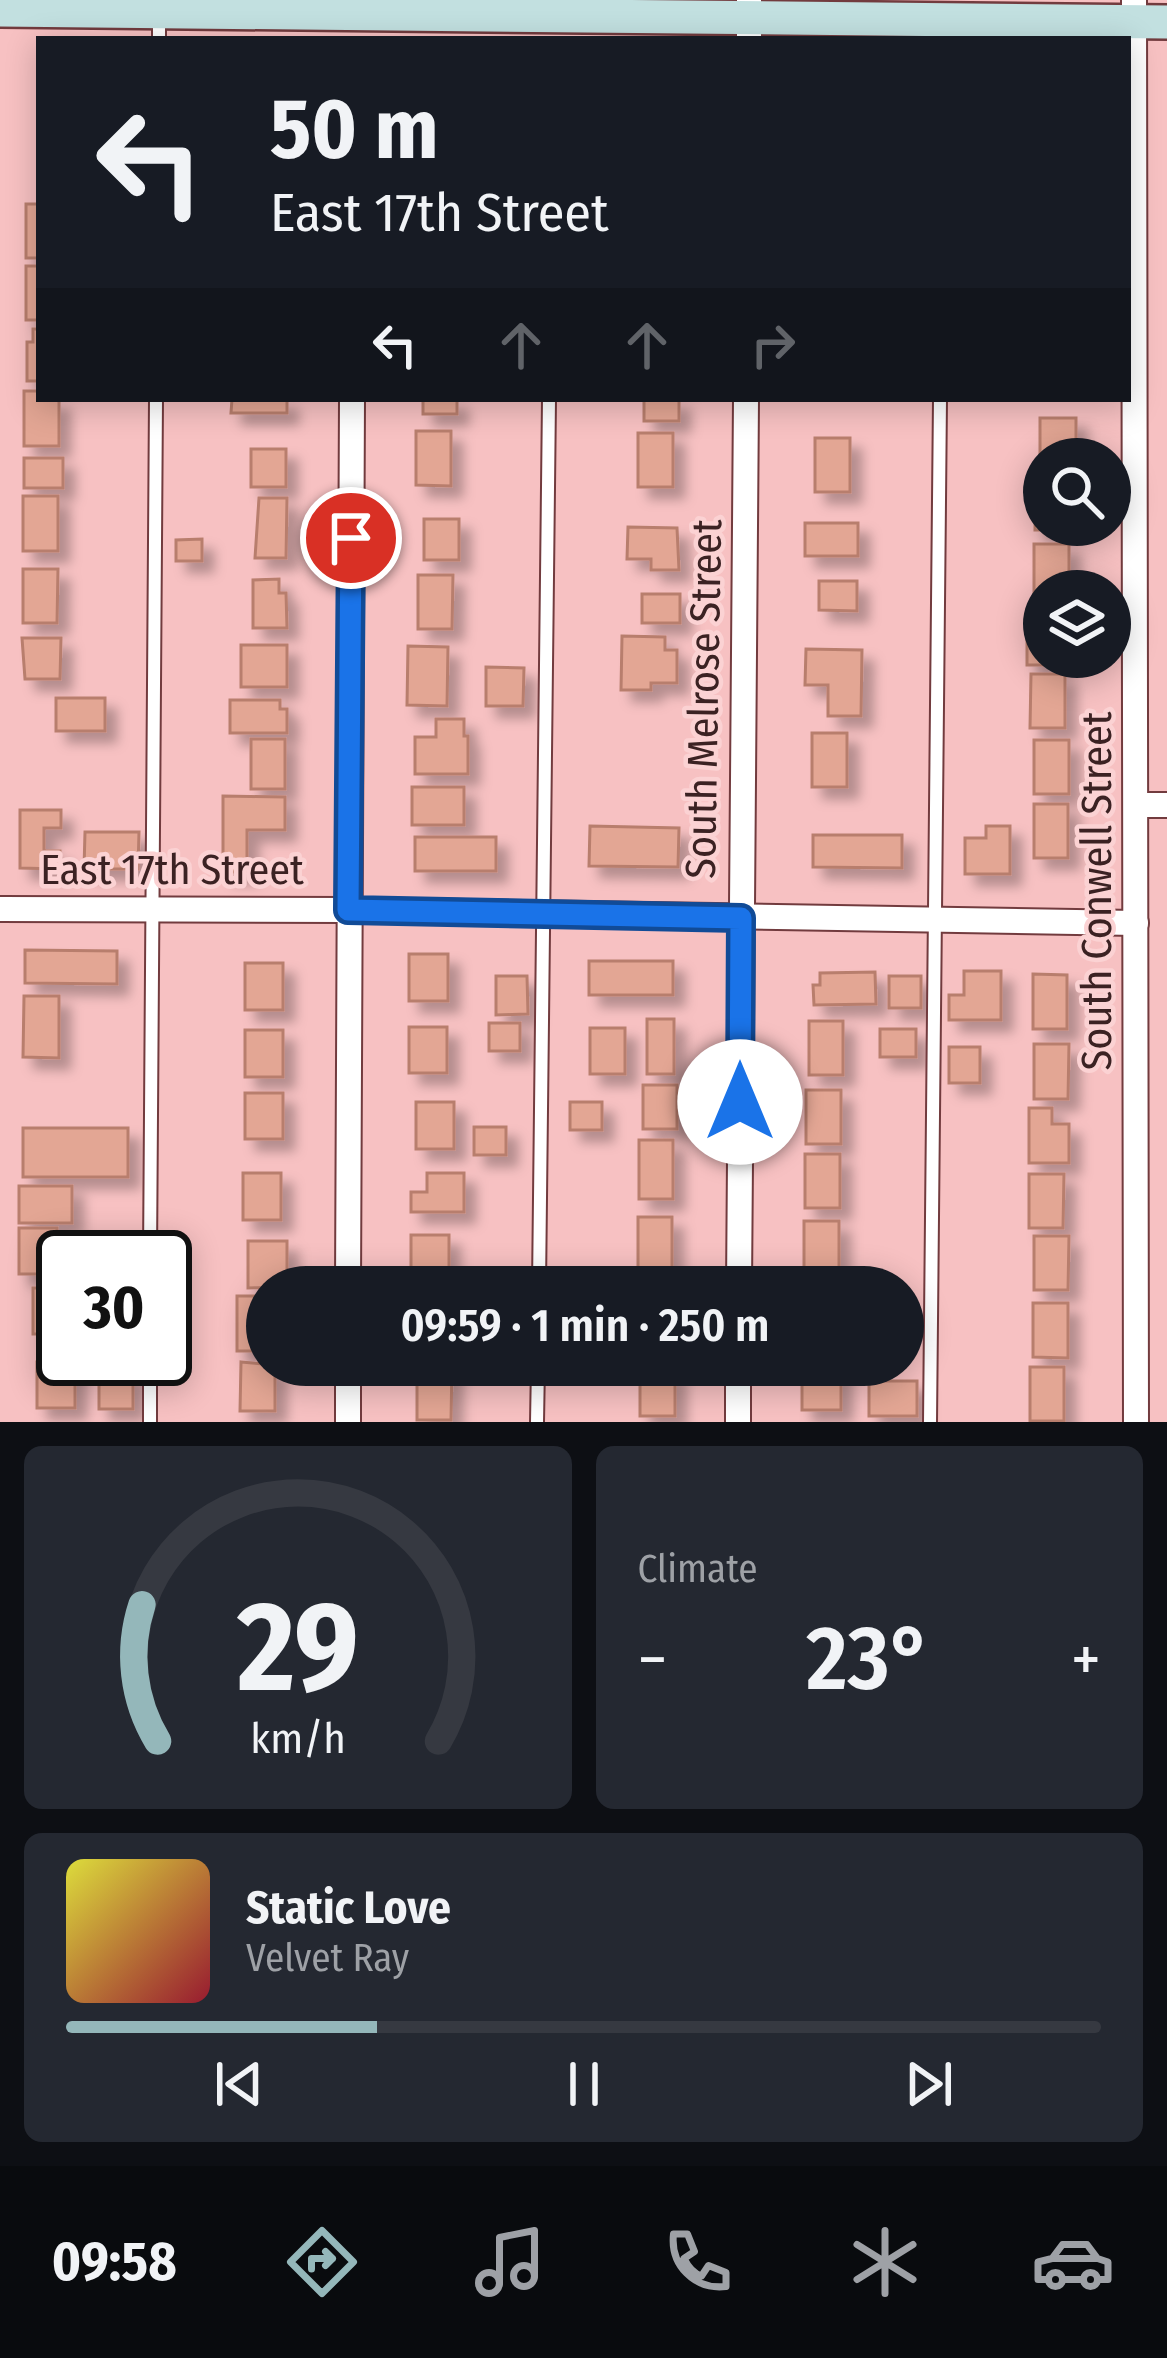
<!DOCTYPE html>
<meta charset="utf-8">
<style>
:root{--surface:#171b24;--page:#242831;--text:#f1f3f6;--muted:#9ea1a6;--line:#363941;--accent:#94b7ba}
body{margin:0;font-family:"Fira Sans Condensed",sans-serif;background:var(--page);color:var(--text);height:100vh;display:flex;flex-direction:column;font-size:45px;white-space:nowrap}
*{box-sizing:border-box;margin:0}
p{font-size:39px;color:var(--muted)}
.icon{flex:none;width:66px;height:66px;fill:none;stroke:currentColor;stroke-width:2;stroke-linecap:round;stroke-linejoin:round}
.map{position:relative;height:1422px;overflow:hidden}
.sheet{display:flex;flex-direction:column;gap:24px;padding:24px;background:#0d0f14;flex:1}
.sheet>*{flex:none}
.top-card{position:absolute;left:36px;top:36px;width:1095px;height:366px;border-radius:0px;box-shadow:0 6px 30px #0003;background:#171b24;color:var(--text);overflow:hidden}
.fabs{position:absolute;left:1023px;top:438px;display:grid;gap:24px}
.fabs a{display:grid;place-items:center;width:108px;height:108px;border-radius:50%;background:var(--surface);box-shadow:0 6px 30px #0003;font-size:60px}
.speed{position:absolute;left:36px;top:1230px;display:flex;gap:24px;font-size:60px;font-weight:700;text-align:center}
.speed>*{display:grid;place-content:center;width:156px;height:156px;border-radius:50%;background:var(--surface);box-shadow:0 6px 30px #0003;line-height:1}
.speed .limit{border:6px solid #111;border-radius:18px;background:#fff;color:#111}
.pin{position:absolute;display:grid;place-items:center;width:102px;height:102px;color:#fff;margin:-51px;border:6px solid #fff;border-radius:50%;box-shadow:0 3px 12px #0007}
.me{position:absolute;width:132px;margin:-66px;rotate:0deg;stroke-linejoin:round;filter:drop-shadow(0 0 9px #0008)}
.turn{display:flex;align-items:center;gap:42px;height:252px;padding:0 36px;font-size:54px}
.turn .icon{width:156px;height:156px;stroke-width:2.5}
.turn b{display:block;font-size:84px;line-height:102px}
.lanes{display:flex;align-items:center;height:114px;padding:0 36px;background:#0003;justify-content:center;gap:60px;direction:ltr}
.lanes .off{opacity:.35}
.big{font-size:90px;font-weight:600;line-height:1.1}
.sheet .widget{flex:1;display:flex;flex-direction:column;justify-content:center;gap:18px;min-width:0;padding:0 42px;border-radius:18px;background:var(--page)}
.sheet .dial{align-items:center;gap:0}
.dial svg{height:312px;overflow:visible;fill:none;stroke:var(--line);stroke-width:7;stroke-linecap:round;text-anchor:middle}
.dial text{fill:var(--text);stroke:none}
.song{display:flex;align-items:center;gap:36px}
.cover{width:144px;height:144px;border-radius:18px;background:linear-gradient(135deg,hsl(60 70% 55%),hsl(350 70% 35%))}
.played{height:12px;border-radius:6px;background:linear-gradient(90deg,var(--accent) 30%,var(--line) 30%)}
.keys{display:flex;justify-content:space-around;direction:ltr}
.heat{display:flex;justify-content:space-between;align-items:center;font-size:66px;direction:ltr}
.sheet .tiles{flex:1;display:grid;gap:24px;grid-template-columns:1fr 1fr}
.widget:last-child{grid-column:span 2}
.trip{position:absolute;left:246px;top:1266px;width:678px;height:120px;border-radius:60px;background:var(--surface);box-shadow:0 6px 30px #0003;font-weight:600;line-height:120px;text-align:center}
.menu{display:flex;height:192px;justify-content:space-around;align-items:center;background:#090b0e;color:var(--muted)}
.menu .icon{width:84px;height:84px}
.menu .selected{color:var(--accent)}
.menu b{font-size:54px;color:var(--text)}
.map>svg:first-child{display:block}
.building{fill:#e3a694;stroke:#b87e6d;stroke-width:3;filter:url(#shadow)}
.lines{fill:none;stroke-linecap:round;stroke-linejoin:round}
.lane-casing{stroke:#723b3e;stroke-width:16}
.street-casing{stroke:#723b3e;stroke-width:28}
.secondary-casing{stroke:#723b3e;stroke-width:38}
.lane{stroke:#fff;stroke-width:12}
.street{stroke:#fff;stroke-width:24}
.secondary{stroke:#c2e0e0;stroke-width:33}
.route-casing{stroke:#114b97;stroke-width:30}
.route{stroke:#1a73e8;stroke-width:21}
.labels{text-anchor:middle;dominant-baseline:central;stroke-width:9;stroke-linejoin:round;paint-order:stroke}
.street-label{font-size:42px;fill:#3b2223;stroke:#fbd2d3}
</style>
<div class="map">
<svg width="1167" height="1422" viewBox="0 0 1167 1422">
<defs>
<filter id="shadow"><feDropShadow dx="11" dy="11" stdDeviation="6" flood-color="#0004"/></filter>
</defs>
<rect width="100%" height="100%" fill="#f7c1c2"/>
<g class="building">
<rect x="26" y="204" width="13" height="54"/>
<rect x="26" y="266" width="13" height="54"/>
<path d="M33 329H39V381H27V342H33Z"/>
<path d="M24 391H39V399H59V446H24Z"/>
<path d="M232 399H287V413H231Z"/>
<rect x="423" y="399" width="34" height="15"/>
<rect x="644" y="399" width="35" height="22"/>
<path d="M1040 418H1076V446H1069V459H1044L1040 463Z"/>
<path d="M416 431H451V486L416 485Z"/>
<rect x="638" y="433" width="35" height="54"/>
<rect x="815" y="438" width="35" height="54"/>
<rect x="251" y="449" width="35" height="38"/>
<rect x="24" y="458" width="39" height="30"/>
<path d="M1036 475H1044V525H1070V530H1035Z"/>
<rect x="23" y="496" width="35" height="55"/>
<path d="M259 498H287L286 558H255Z"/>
<rect x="424" y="519" width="35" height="41"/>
<rect x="805" y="523" width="53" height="33"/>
<path d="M628 527 677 528 679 570H651V559H627Z"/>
<path d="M202 539V561H176V540Z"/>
<path d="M1034 544H1069V591H1044V598H1034Z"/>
<path d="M23 569H58L57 623H23Z"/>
<path d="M418 575H453L452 629H418Z"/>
<path d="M279 579V593H286L287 628H253V580Z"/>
<path d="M819 581H857V611L819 610Z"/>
<rect x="642" y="594" width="38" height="29"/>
<path d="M1027 610H1044V657H1062V665H1027Z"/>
<path d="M622 636 665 637V650H677V683H651V690H621Z"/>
<path d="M22 638H61L60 679H25Z"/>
<rect x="241" y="645" width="46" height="42"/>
<path d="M408 646 448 647 447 706 407 705Z"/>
<path d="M806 649 862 650 861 716H828V685H805Z"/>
<path d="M486 667 524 668 523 706H486Z"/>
<path d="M1031 674H1065V728H1030Z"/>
<rect x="56" y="698" width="49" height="33"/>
<path d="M230 700H280V709H287V733H230Z"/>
<path d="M436 719H464V736H468V774H415V737H436Z"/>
<rect x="812" y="733" width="35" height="54"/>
<rect x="251" y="739" width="34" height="50"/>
<rect x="1034" y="740" width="35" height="54"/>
<rect x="412" y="787" width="52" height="38"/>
<path d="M223 796 285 797V830H247V872H223Z"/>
<rect x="1034" y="804" width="34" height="54"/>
<path d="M20 810H61V828H44V851H60L59 869 20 868Z"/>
<path d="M590 826 679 828 678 867 589 866Z"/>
<path d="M986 826H1010V874H965V838H986Z"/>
<path d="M85 832H139L138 869H84Z"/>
<path d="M813 835H902V868L813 867Z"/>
<rect x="415" y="837" width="81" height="34"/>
<path d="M25 950 117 951V984L25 983Z"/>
<rect x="409" y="954" width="39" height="47"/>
<rect x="589" y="961" width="84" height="34"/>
<rect x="245" y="963" width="38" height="47"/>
<path d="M964 971H1001V1020H949V995H964Z"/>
<path d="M875 972 876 1004 814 1005 813 985H820V973Z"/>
<path d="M1033 974 1067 975V1029H1033Z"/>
<path d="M496 976H527L528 1014 496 1015Z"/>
<rect x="889" y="976" width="32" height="32"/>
<path d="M24 996H59V1058L23 1057Z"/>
<rect x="647" y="1019" width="27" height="55"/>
<rect x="809" y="1021" width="34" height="54"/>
<rect x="489" y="1023" width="31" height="28"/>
<rect x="409" y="1027" width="38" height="46"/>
<rect x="590" y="1028" width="35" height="46"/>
<rect x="880" y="1029" width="36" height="28"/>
<rect x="245" y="1030" width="38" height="47"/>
<path d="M1034 1044H1069L1068 1099H1034Z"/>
<rect x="949" y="1047" width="31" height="36"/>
<rect x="643" y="1085" width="34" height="44"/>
<rect x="806" y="1090" width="35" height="54"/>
<rect x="245" y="1093" width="38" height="46"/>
<rect x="416" y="1102" width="38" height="47"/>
<rect x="570" y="1102" width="32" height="28"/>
<path d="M1029 1108H1052V1124H1069V1163H1029Z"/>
<rect x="474" y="1127" width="32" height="28"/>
<rect x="23" y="1128" width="105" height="49"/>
<rect x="639" y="1140" width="34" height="59"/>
<rect x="805" y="1154" width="35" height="54"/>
<rect x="243" y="1173" width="38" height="47"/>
<path d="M427 1173H464V1212H411V1192H427Z"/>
<path d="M1029 1174H1064L1063 1228H1029Z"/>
<rect x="19" y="1186" width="53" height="37"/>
<rect x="638" y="1217" width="34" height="54"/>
<rect x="804" y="1221" width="35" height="54"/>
<path d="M19 1228H57V1238H76V1257H63V1274H19Z"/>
<rect x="411" y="1235" width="38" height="46"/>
<path d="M1034 1236H1069L1068 1290H1034Z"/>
<rect x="109" y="1241" width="28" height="16"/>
<path d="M248 1241H287V1287L248 1288Z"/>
<rect x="33" y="1288" width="30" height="46"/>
<rect x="237" y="1296" width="30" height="55"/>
<path d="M1033 1303H1068V1358L1033 1357Z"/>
<rect x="37" y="1362" width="38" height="46"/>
<path d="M241 1362 275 1365V1411H240Z"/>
<rect x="802" y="1365" width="39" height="45"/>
<path d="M417 1366H452L451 1420H417Z"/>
<rect x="1030" y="1367" width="34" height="54"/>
<rect x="99" y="1370" width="34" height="39"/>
<rect x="640" y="1370" width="35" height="46"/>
<rect x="869" y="1381" width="48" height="35"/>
</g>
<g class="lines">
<g class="lane-casing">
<g id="lane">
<path d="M159 39V13"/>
<path d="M150 1257 156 399"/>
<path d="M539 1287 549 399"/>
<path d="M150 1422V1359"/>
<path d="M537 1422 538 1365"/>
<path d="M930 1422 940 399"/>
</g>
</g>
<g class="street-casing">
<g id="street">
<path d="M749 0V39"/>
<path d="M1134 0 1136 1422"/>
<path d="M1136 805H1167"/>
<path d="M0 909 348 910 1136 923"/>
<path d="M348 1287 352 399"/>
<path d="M739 1287 746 399"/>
<path d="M348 1365V1422"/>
<path d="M738 1422V1365"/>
</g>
</g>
<g class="secondary-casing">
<path id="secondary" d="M0 10 1167 22"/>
</g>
<use href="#lane" class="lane"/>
<use href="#street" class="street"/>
<use href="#secondary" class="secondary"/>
</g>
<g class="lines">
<g class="route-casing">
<path id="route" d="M351 538 348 910 741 918 740 1102"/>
</g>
<use href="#route" class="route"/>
</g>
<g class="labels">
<g class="street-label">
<text transform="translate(704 699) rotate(-89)">South Melrose Street</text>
<text x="172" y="870">East 17th Street</text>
<text transform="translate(1097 891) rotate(-90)">South Conwell Street</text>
</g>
</g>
</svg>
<div class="fabs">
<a><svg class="icon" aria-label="search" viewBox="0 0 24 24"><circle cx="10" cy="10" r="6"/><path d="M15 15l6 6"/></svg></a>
<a><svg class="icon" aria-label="layers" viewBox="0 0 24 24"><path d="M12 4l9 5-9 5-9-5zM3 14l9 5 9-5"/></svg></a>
</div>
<div class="speed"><div class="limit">30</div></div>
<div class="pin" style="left:351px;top:538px;background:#d93025"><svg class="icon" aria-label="arrive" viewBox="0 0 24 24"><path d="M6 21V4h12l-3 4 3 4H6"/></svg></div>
<svg class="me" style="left:740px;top:1102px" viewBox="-20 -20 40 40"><circle r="19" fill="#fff"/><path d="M0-13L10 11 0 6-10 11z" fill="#1a73e8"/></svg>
<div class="trip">09:59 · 1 min · 250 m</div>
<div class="top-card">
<div class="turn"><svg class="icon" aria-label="left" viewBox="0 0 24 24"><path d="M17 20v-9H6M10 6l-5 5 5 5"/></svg><div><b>50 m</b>East 17th Street</div></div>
<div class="lanes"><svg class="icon" aria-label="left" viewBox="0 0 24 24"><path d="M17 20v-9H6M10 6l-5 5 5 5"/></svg><svg class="icon off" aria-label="ahead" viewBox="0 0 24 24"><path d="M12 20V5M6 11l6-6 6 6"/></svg><svg class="icon off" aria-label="ahead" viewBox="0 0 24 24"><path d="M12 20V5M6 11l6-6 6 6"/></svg><svg class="icon off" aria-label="right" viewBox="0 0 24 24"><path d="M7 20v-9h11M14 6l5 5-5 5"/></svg></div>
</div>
</div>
<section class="sheet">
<div class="tiles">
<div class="widget dial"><svg viewBox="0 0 100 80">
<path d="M14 69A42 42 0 1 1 86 69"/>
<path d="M14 69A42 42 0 0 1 10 34" stroke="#94b7ba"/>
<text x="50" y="56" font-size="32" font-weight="700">29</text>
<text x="50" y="72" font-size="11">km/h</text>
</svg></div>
<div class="widget"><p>Climate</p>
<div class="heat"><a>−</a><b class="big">23°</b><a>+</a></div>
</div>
<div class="widget">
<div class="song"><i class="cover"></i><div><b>Static Love</b><p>Velvet Ray</p></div></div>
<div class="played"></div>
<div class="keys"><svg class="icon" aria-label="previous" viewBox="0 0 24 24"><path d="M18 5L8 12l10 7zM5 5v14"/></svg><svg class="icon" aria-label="pause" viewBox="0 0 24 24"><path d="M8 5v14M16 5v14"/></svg><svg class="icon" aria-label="next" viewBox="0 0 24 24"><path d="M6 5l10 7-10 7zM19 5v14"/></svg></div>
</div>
</div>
</section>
<nav class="menu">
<b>09:58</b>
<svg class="icon selected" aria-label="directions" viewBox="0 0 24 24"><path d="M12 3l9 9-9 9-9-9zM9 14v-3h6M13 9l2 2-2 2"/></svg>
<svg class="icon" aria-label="music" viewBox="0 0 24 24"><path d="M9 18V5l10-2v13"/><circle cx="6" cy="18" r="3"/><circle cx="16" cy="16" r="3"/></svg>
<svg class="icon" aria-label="phone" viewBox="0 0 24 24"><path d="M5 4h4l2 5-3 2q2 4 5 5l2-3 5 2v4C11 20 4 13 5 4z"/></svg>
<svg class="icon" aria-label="climate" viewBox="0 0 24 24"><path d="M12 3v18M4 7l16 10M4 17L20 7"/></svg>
<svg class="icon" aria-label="car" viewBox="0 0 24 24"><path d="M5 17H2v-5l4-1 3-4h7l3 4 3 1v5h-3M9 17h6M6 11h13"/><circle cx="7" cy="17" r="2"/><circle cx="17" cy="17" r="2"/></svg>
</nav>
